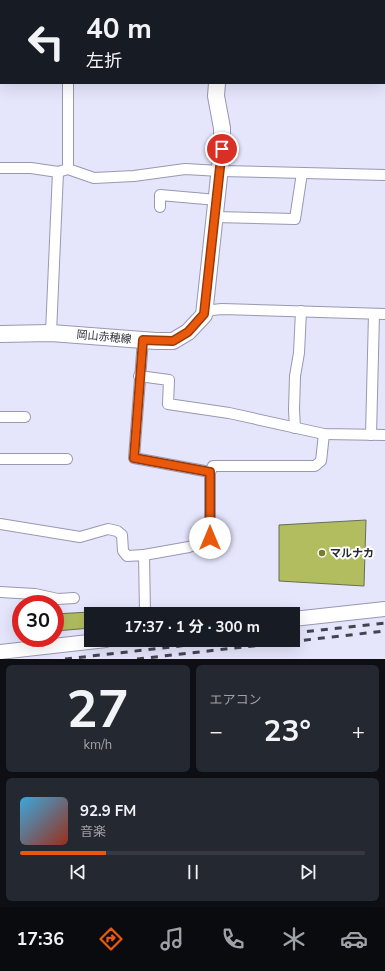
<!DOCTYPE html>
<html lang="ja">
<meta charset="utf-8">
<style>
:root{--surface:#171b24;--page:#242831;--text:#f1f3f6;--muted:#9ea1a6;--line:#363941;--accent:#ea580c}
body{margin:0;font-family:"Nunito Sans","Noto Sans JP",sans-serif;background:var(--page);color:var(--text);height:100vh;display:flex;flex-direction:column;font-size:15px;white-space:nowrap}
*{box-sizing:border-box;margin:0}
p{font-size:13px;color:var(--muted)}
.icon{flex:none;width:22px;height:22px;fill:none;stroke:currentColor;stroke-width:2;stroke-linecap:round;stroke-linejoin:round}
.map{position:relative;height:659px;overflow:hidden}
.sheet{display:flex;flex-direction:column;gap:6px;padding:6px;background:#0d0f14;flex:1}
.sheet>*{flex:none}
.top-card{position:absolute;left:0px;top:0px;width:385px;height:84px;box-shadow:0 4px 16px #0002;background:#171b24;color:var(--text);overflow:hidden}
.speed{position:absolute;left:12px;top:595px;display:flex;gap:8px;font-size:20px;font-weight:700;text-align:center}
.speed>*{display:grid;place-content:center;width:52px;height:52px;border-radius:50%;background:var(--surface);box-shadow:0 4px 16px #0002;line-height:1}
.speed .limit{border:6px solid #d22;background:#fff;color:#111}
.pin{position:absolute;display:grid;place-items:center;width:34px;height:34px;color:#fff;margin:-17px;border:2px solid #fff;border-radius:50%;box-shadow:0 1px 4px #0007}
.me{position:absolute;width:44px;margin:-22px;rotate:0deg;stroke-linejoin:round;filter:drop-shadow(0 0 3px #0008)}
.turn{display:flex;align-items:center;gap:14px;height:84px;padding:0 20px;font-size:18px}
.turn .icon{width:52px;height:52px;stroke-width:2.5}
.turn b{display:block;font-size:28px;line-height:34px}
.big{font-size:30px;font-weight:700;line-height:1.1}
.sheet .tile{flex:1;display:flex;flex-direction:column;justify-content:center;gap:6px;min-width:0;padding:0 14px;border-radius:6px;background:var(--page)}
.sheet .dial{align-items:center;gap:0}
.dial b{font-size:52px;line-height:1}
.song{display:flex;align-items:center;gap:12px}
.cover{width:48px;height:48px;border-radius:6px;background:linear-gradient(135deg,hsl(200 70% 55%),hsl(10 70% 35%))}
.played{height:4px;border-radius:2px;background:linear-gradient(90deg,var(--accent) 25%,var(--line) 25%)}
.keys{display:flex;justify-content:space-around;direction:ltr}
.heat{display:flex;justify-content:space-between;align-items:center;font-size:22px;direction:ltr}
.sheet .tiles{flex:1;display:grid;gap:6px;grid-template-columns:1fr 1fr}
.tile:last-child{grid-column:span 2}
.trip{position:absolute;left:84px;top:607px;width:216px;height:40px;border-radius:0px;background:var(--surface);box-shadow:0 4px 16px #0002;font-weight:700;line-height:40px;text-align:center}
.tab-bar{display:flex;height:64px;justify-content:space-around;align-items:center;background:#090b0e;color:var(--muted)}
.tab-bar .icon{width:28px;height:28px}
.tab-bar .selected{color:var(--accent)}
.tab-bar b{font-size:18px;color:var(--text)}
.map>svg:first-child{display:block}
.building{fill:#b1bd5f;stroke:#696d54}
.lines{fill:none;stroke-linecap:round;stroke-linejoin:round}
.minor-casing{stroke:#9798b2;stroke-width:12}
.secondary-casing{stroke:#9798b2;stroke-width:16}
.primary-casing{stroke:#9798b2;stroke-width:18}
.minor{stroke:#fff;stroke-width:10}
.secondary{stroke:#fff;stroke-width:14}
.primary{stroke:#fff;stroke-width:16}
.rail{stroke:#444451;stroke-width:3;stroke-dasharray:7 7;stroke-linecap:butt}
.route-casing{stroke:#983908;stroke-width:10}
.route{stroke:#ea580c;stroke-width:7}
.poi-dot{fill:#757e2a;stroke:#fff;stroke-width:1.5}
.labels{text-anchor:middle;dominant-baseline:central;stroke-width:4;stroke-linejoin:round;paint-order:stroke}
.street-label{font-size:11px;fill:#2a2a35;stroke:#fff}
.poi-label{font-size:11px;font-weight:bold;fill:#2a2a35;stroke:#fff;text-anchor:start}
</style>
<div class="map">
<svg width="385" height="659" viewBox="0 0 385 659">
<rect width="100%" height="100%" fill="#e5e5fc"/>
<g class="building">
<path d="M366 520 364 586 279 581V525Z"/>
<path d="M90 612 91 628 55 631V614Z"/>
</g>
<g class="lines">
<g class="minor-casing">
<g id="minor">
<path d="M172 0V1"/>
<path d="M0 1V0"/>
<path d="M64 1V0"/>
<path d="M0 168H31L58 172 68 169 94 178 134 176 185 169 220 171 385 175"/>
<path d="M68 169V83"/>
<path d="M160 207V195L217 200"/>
<path d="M215 217 295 219 302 173"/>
<path d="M204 315 212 310 222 309 385 314"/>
<path d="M51 333 58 172"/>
<path d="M143 340 134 458 210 472V538L189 547 144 555"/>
<path d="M139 376 169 380 168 404 229 413 324 434 385 435"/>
<path d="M0 417H25"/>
<path d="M295 428 294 410 295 376 299 353 301 311"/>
<path d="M371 435 374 314"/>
<path d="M0 459H67"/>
<path d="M210 472 213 466H315L321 461 324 434"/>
<path d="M0 524 80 537 108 529 117 531 122 535 123 551 127 556 144 555 145 614"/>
<path d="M0 592 35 594 58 599 74 598"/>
</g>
</g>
<g class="secondary-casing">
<g id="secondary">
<path d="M293 619 385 609"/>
<path d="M0 652 106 640"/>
</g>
</g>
<g class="primary-casing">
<g id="primary">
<path d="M297 1 299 0"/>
<path d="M0 334 51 333 156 341H173L188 332 204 315 222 149V128L216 96 217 83"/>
</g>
</g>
<use href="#minor" class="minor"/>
<use href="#secondary" class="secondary"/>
<use href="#primary" class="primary"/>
<g class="rail">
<path d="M293 633 385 623"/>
<path d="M65 659 233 640"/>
<path d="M137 659 385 631"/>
</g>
</g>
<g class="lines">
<g class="route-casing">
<path id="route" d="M210 538V472L134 458 143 340 173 341 188 332 204 314 222 149"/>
</g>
<use href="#route" class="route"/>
</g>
<circle class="poi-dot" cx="322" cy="553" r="4"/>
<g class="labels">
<g class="street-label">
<text transform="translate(104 337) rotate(5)">岡山赤穂線</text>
</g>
<g class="poi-label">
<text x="330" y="553">マルナカ</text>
</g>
</g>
</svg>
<div class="speed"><div class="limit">30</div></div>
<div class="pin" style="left:222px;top:149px;background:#d93025"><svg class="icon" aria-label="arrive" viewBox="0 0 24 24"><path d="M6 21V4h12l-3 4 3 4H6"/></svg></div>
<svg class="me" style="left:210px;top:538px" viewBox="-20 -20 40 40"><circle r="19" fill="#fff"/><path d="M0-13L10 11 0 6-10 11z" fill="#ea580c"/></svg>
<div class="trip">17:37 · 1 分 · 300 m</div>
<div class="top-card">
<div class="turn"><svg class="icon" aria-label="left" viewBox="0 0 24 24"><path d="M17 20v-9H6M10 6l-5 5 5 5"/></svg><div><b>40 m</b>左折</div></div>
</div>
</div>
<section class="sheet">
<div class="tiles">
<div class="tile dial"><b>27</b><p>km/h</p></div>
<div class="tile"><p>エアコン</p>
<div class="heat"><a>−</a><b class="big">23°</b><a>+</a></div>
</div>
<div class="tile">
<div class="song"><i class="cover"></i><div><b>92.9 FM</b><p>音楽</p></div></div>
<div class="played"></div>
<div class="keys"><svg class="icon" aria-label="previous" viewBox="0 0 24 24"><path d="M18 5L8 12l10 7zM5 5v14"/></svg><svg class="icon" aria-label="pause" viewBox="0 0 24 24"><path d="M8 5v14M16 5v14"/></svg><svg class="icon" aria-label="next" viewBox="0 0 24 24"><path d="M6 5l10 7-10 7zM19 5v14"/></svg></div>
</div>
</div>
</section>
<nav class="tab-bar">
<b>17:36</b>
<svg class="icon selected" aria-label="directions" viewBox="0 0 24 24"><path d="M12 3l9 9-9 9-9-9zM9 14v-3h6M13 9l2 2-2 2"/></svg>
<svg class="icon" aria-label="music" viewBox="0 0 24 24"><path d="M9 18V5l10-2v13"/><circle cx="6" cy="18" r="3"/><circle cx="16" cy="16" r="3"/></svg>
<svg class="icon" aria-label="phone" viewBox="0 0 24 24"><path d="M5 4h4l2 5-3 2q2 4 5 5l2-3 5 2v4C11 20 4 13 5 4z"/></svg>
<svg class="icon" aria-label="climate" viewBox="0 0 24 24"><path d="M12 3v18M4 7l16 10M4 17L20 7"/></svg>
<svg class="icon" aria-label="car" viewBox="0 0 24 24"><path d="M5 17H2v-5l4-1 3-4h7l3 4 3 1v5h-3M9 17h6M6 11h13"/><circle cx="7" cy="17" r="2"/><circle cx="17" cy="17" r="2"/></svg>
</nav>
